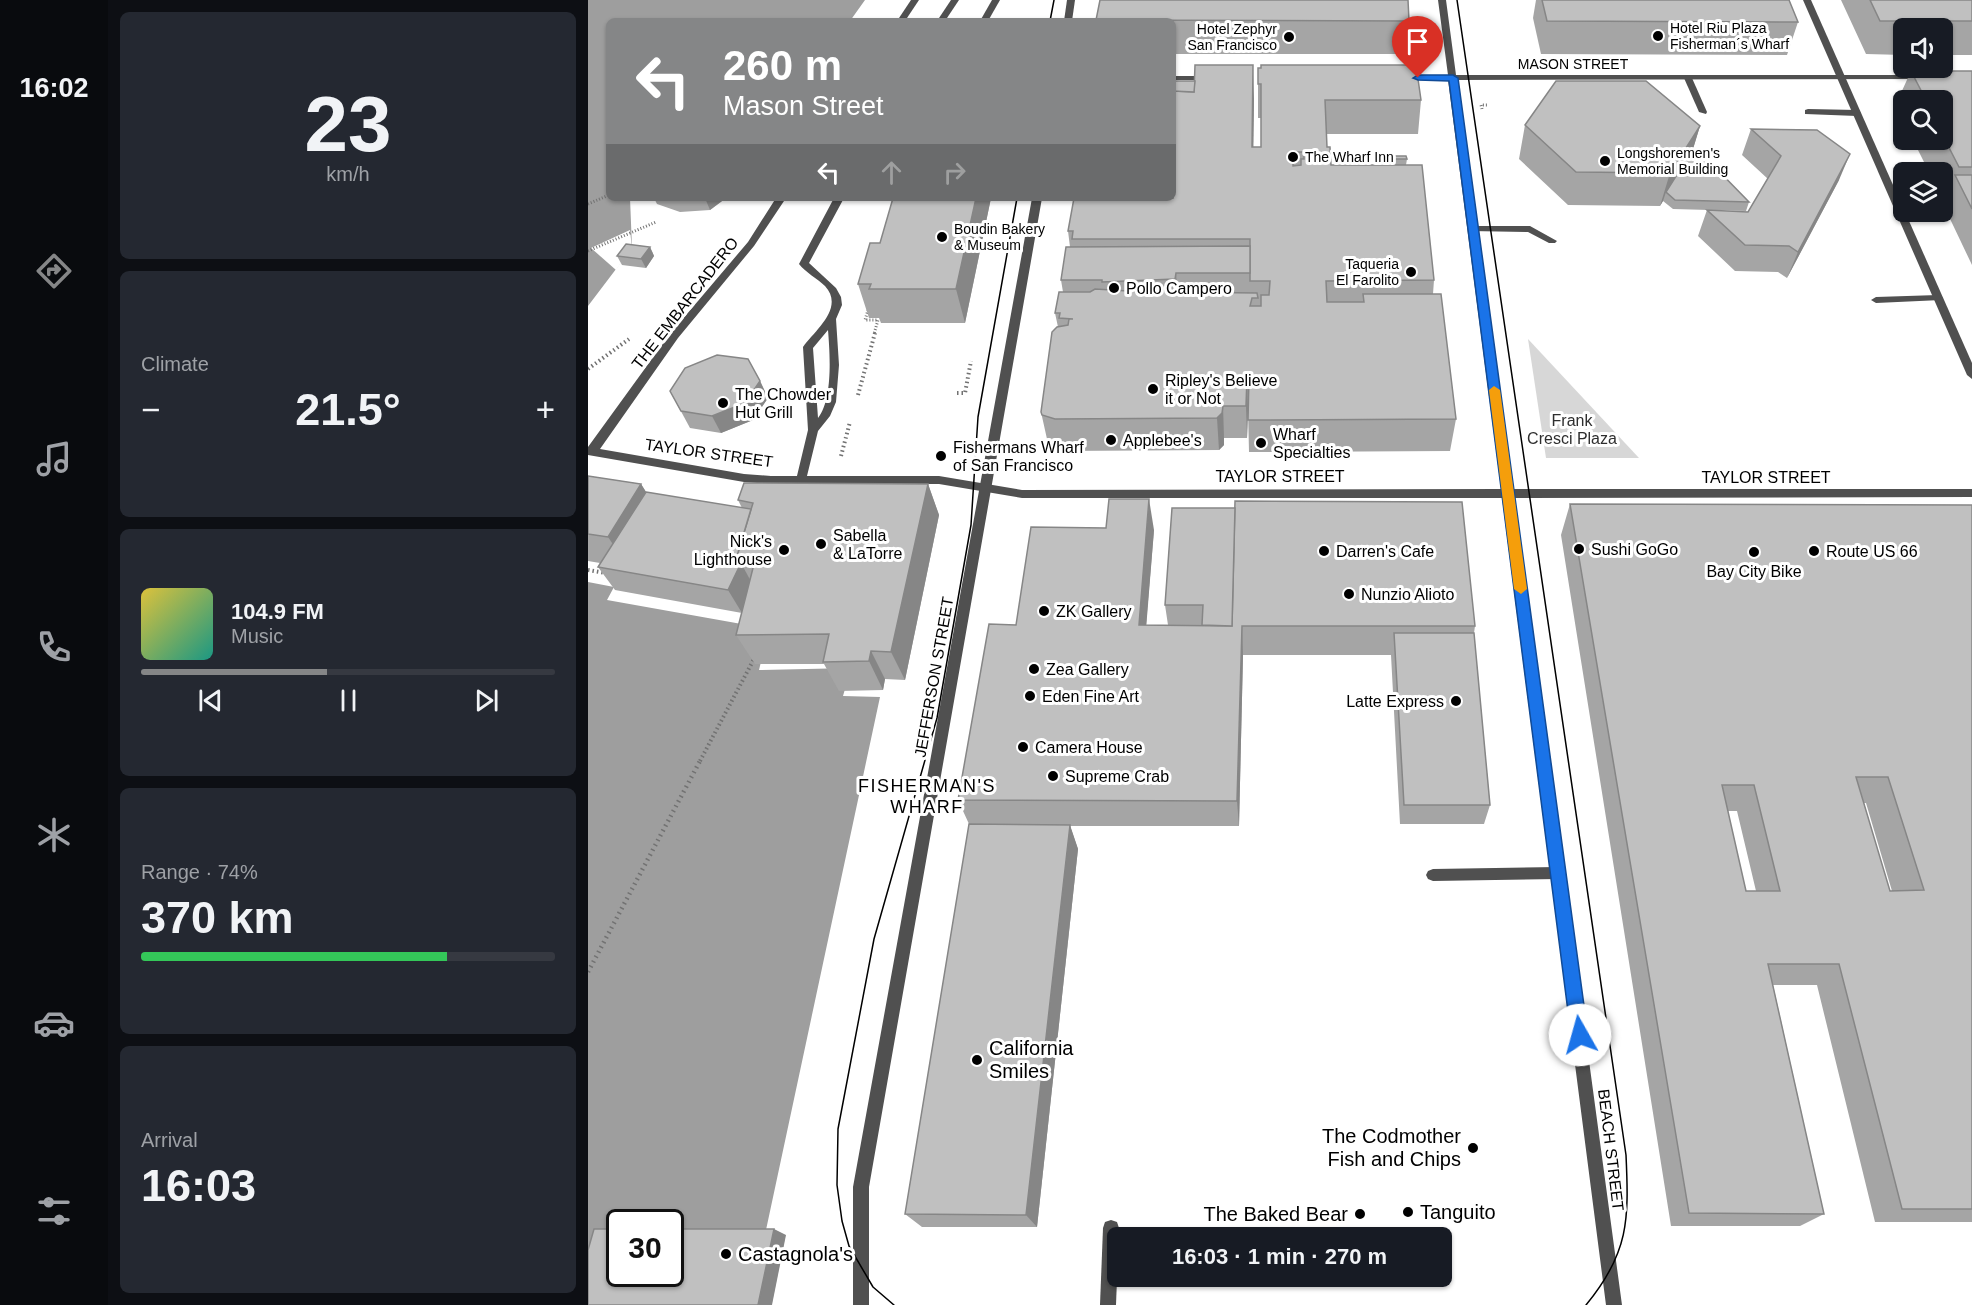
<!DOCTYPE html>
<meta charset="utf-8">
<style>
:root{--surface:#171b24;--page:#242831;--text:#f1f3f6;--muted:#9ea1a6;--line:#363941;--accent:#858687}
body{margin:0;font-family:Arial,sans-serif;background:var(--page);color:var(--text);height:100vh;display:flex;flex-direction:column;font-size:22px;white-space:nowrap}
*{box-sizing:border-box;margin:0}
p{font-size:20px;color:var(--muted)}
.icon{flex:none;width:33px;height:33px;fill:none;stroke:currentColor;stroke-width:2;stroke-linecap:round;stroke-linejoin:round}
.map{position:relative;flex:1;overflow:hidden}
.panel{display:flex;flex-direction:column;gap:12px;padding:12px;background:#0d0f14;width:480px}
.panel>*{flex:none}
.hud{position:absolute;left:18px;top:18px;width:570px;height:183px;border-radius:9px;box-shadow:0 2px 4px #0004;background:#858687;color:#fff;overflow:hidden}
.fabs{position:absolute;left:1305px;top:18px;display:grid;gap:12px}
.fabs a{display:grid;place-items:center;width:60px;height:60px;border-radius:9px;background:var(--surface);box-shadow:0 2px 4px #0004;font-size:30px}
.speed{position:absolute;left:18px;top:1209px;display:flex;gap:12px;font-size:30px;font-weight:700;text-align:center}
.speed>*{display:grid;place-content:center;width:78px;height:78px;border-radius:50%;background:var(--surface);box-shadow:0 2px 4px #0004;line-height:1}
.speed .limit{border:3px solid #111;border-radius:9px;background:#fff;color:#111}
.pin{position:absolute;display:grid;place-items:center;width:51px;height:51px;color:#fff;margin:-62px -26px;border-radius:50% 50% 50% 0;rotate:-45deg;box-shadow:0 0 6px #0007}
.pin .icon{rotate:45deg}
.me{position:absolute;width:66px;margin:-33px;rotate:353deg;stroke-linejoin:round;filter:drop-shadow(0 0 4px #0008)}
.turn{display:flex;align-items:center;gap:21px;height:126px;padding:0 18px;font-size:27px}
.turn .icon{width:78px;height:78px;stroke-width:2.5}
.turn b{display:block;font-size:42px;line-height:51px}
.lanes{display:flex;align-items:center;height:57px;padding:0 18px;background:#0003;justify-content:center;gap:30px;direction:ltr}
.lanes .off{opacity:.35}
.big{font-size:45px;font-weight:800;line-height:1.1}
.panel .widget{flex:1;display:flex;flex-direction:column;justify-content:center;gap:9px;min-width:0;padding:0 21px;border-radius:9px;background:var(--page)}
.panel .dial{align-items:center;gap:0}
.dial b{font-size:78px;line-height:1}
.song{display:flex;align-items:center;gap:18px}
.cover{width:72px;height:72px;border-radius:9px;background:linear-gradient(135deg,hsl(50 70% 55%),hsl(170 70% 35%))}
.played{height:6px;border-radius:3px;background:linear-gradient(90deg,var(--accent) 45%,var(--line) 45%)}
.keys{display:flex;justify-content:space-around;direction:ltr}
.heat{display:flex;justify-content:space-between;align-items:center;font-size:33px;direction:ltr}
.charge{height:9px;border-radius:4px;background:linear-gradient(90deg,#34c759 74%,var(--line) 0)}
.trip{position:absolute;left:519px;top:1227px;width:345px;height:60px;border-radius:9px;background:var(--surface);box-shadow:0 2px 4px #0004;font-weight:800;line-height:60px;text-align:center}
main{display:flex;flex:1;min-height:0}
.tabs{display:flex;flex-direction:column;width:108px;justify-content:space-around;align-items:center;background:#090b0e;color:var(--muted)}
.tabs .icon{width:42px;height:42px}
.tabs .active{color:var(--accent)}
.tabs b{font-size:27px;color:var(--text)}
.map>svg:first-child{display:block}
.green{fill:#d7d7d7}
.water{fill:#9e9e9e}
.pier{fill:#fff}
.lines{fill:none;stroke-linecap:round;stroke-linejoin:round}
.path-far2{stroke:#727272;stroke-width:3;stroke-dasharray:1 2;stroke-linecap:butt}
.path-far1{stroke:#727272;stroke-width:4;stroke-dasharray:1.5 3;stroke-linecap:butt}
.path{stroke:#727272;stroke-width:4.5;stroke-dasharray:1.5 4;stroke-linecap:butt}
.service{fill:#505050;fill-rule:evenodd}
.minor{fill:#505050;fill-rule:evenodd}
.tertiary{fill:#505050;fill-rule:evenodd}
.tram{stroke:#000;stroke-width:1.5}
.wall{fill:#a5a5a5;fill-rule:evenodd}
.shaded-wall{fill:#868686}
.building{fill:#c0c0c0;stroke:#868686;stroke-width:1.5;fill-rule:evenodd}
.route{fill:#1a73e8;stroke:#114b97;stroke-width:1.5}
.slow{fill:#f59e0b}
.poi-dot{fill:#000;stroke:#fff;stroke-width:2}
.labels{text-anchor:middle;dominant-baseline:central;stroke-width:6;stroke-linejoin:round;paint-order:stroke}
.far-poi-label{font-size:14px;fill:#000;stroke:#fff;text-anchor:start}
.far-street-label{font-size:14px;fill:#000;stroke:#fff}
.poi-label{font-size:16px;fill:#000;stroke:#fff;text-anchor:start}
.street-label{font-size:16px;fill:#000;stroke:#fff}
.park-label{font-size:16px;fill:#2e2e2e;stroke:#fff}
.neighbourhood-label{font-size:18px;letter-spacing:1.5px;fill:#000;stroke:#fff}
.near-poi-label{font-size:20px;fill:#000;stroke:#fff;text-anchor:start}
</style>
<main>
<nav class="tabs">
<b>16:02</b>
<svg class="icon active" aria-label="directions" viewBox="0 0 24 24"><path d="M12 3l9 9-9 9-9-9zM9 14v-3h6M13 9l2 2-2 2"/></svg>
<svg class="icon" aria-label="music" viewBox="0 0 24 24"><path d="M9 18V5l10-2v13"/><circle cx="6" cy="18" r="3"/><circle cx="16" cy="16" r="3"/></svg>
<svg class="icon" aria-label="phone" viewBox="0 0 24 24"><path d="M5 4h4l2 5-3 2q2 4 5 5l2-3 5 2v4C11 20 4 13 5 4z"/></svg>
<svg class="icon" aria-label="climate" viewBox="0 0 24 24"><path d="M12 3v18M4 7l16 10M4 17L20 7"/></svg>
<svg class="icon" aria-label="car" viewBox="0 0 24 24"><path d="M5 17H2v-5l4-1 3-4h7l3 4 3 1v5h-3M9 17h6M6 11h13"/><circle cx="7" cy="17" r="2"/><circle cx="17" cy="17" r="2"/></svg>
<svg class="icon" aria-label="filters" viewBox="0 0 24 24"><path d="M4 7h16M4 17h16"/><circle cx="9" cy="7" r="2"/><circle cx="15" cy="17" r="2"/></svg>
</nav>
<section class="panel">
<div class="widget dial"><b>23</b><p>km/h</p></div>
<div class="widget"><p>Climate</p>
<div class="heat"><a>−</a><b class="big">21.5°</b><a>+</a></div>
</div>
<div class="widget">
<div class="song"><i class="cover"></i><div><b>104.9 FM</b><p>Music</p></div></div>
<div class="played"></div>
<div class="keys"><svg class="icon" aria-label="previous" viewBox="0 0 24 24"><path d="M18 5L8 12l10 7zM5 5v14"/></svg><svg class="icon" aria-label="pause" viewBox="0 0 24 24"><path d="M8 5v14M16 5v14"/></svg><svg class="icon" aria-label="next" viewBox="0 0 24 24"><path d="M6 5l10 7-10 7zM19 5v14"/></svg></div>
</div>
<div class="widget"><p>Range · 74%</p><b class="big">370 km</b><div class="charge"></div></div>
<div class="widget"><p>Arrival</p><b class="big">16:03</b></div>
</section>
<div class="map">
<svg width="1384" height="1305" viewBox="0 0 1384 1305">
<rect width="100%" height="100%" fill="#fff"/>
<path class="green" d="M940 339 1051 458H958Z"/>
<g class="water">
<path d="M0 0H277L262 21H21V198H42L44 248 0 306Z"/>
<path d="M0 582 26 587 19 600 181 629 171 670 263 668 255 696 292 697 178 1230 83 1232 82 1222H32L31 1233 0 1295Z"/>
</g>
<path class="pier" d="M42 230 44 248 28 270 3 248Z"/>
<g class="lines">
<g class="path-far2">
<path d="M894 109 893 105H900"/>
<path d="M0 204 21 195"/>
<path d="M0 251 68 222"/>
<path d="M281 307 277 320H290L286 334"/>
</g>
<g class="path-far1">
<path d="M0 369 41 339"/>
<path d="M369 393H377L383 361"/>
<path d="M270 395 287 333"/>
<path d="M253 456 262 422"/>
<path d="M0 570 17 573"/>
<path d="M112 761 167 657"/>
</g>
<path class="path" d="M0 972 113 759"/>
<g class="service">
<path d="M363 0H371L357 21H349Z"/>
<path d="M404 0H412L400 21H392Z"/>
<path d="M1097 76 1104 78 1119 112 1118 114 1111 112 1096 78Z"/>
<path d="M1220 109 1269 110 1273 113 1269 116 1217 114V110Z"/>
<path d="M246 198H256L221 263 248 288 253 297 254 305 248 319 251 365 248 402 242 416 230 431 218 480 213 484 208 480 220 430 215 347C227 330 257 308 237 286 229 278 218 273 211 264ZM240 330C242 354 245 399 230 418L225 348Z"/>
<path d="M885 226H942L969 241 967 243H961L940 232 882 231V227Z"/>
<path d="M1350 295 1355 298 1353 300 1288 303 1283 300 1288 297Z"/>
<path d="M970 867 975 869 977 873 975 877 970 879 845 881 840 879 838 875 840 871 845 869Z"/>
<path d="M523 1220 529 1222 531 1228 528 1305H512L515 1228 517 1222Z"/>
</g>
<g class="minor">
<path d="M323 0H331L317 21H309Z"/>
<path d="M850 0H858L868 75H1337L1341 77 1337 79 869 80 924 489H1384V497L925 498 1034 1305H1018L914 498H434L351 484H183L156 482 0 455V447L82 334 160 242 188 198H198L166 246 90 338 12 449 156 474 183 476H351L434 490 913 489 860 80H814L810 78 814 76 860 75Z"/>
<path d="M585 76H623L627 78 623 80H585Z"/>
</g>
<g class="tertiary">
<path d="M479 0H487L484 21H476Z"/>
<path d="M1215 0H1223L1384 363V379L1379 375Z"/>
<path d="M444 198H454L281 1187V1305H265V1187Z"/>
</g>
<g class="tram">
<path d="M869 0 1038 1155C1041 1220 1041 1253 998 1305"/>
<path d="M462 21 466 0"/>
<path d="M306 1305 285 1287 261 1246 254 1221 249 1185 250 1129 286 939 349 718 383 525 390 417 429 198"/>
</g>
</g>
<g class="wall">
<path d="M512 0 821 21 819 54H585V21H508Z"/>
<path d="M948 0H1201L1210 22 1199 55 953 54 945 18Z"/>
<path d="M1253 0H1384V55H1354V28H1316V55L1278 54Z"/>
<path d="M1323 71H1384V265L1354 202V172H1341L1325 140H1354V100H1316V119L1308 104Z"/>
<path d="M670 84 833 100 830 134H738L739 147 743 165H748V156H760V165H770L771 157H777V165H802L803 156 819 159 818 165 846 280 845 294 868 419 862 451 661 452 660 409 659 438H636V445L631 450 474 451 461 448 453 412 470 327 467 313 475 292 473 280 482 247 480 231 666 99 665 147H673V118H670Z"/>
<path d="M937 125 1112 126 1103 155 1161 202 1158 211 1085 209 1075 201 1072 206 980 205 931 159Z"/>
<path d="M1163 129 1251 180 1199 278 1190 272 1147 271 1110 236 1119 210 1160 212 1180 179 1154 155Z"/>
<path d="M66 198H138L122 210 92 212 69 204Z"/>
<path d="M305 198H403L377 323H293L291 318H281L270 284 292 243Z"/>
<path d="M62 247 66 256 58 268 34 265 29 256Z"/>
<path d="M172 381 180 398 165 420 133 433 102 428 82 391Z"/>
<path d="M0 476 53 484 58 492 154 508 150 500 340 484 351 515 317 680 297 679 295 690 251 691 236 664H167L148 635 154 613 27 590 10 567 12 563 0 561Z"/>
<path d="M982 504 1384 505V1222H1287L1229 985H1185L1236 1214 1212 1226H1083L973 535ZM1276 803H1278L1304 891H1302ZM1140 811H1149L1168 891H1158Z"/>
<path d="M584 508 887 626 886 633 902 805 896 824H812L803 655H655L651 826H482L490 849 449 1227H334L317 1214 381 824 370 800 428 625 518 528 566 530 558 625H580L577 605Z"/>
</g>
<g class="shaded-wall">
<path d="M665 65 666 99 665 180 664 147Z"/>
<path d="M1112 126 1102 159 1078 192 1075 201 1072 206 1082 173Z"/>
<path d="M1262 154 1251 180 1199 278 1210 252Z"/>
<path d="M117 198H138L122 210Z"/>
<path d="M388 198H403L377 323 368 289Z"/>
<path d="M62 247 66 256 58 268 53 259Z"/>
<path d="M588 273 590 299 589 305 587 279Z"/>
<path d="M659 377 660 409 659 438 658 406Z"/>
<path d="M172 381 180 398 165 420 133 433 124 416Z"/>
<path d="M635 406 636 438V445L631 450 629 418Z"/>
<path d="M53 484 73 516 41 568 20 537Z"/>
<path d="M340 484 351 515 317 680 303 652Z"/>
<path d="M561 499 566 530 556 654 551 625Z"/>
<path d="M153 563 166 587 154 613 140 590Z"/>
<path d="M654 626 655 655 651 826 649 801Z"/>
<path d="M283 651 297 679 295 690 281 661Z"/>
<path d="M482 825 490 849 449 1227 438 1215Z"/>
<path d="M186 1229 198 1235 184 1305H170Z"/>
</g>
<g class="building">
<path d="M512 0H820L821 21 508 20Z"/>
<path d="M954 0H1201L1210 22 959 21Z"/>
<path d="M1282 0H1384V21H1292Z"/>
<path d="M607 65H665L664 147H673V84H670V68H673V65H828L833 100H737L739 147H742L743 165H834L846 280 738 281 739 302H776L775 294H853L868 419 660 420 661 377H659L658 406H635L634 413 629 418 467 419 454 415 453 412 464 332 469 327 480 325 481 319H485L471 318 472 313H467L471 292H502L507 289 556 292 559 289 577 290 581 292 669 293 670 298H664L662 306H673V295H681L682 281H662V239H484L485 231H480L486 198H585V91L606 92ZM705 152H716V159H713V165L705 166Z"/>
<path d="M1323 71H1384V167H1371L1354 134V100H1338Z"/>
<path d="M585 81H607L606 92 585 91Z"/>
<path d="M968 81H1058L1112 126 1082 173 988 172 937 125Z"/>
<path d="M1163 129 1229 130 1262 154 1210 252 1201 246 1157 245 1119 210 1160 212 1193 156Z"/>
<path d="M1102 154 1116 156 1161 202 1087 200 1078 192Z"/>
<path d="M748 156H760V163L749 162Z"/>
<path d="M803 156H818L819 159H804Z"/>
<rect x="771" y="157" width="6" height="5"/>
<path d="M1367 175H1384V209Z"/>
<path d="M305 198H388L368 289H281L283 284H270L282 243H292Z"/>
<path d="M38 244 62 247 53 259 29 256Z"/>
<path d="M662 246V273H588L587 279 514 282V280H473L478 247Z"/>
<path d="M129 355 160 359 172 381 157 403 124 416 93 411 82 391 97 368Z"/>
<path d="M0 476 53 484 20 537 0 534Z"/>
<path d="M156 483 340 484 303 652 283 651 281 661 235 662 241 634 148 635 165 568 160 558 149 556 165 503 150 500Z"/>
<path d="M58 492 163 509 149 556 153 563 140 590 10 567Z"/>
<path d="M521 499H561L551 625 644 626 647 501 874 502 887 626H654L649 801 370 800 401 624 428 625 443 527 518 528Z"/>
<path d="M982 504 1384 505V1209H1314L1251 964H1180L1236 1214 1101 1213ZM1268 777H1300L1336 890 1302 891ZM1134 785H1166L1192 891H1158Z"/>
<path d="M584 508H647L644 626 614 625 615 605H577Z"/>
<path d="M806 633H886L902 805H816Z"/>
<path d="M381 824 482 825 438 1215 317 1214Z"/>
<path d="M6 1229H32V1274H82V1229H186L170 1305H0V1250Z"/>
</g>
<path class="route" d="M865 75 870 78 1000 1035 997 1041 992 1043 986 1041 983 1035 861 81 830 80 825 78 830 75Z"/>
<path class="slow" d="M906 386 912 390 939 589 933 594 926 589 901 390Z"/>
<g class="poi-dot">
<circle cx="1070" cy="36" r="6"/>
<circle cx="701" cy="37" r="6"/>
<circle cx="705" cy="157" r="6"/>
<circle cx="1017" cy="161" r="6"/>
<circle cx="354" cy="237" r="6"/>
<circle cx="823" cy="272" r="6"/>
<circle cx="526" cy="288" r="6"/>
<circle cx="565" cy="389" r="6"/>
<circle cx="135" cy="403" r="6"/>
<circle cx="523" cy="440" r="6"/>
<circle cx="673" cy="443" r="6"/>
<circle cx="353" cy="456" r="6"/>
<circle cx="233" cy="544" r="6"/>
<circle cx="991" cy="549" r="6"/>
<circle cx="196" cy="550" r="6"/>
<circle cx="736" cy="551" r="6"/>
<circle cx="1226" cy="551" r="6"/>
<circle cx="1166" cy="552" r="6"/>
<circle cx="761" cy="594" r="6"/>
<circle cx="456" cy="611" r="6"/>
<circle cx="446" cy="669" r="6"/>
<circle cx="442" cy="696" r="6"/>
<circle cx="868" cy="701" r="6"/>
<circle cx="435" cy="747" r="6"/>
<circle cx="465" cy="776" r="6"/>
<circle cx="389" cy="1060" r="6"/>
<circle cx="885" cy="1148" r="6"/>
<circle cx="820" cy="1212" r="6"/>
<circle cx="772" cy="1214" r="6"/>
<circle cx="138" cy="1254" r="6"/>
</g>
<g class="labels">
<g class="far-poi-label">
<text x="1082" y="28">Hotel Riu Plaza<tspan x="1082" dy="16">Fisherman´s Wharf</tspan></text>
<text x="689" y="29" text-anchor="end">Hotel Zephyr<tspan x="689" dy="16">San Francisco</tspan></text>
<text x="1029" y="153">Longshoremen's<tspan x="1029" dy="16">Memorial Building</tspan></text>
<text x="717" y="157">The Wharf Inn</text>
<text x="366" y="229">Boudin Bakery<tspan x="366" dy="16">&amp; Museum</tspan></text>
<text x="811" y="264" text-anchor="end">Taqueria<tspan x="811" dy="16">El Farolito</tspan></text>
</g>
<g class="far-street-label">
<text x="985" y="64">MASON STREET</text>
</g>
<g class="poi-label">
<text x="538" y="288">Pollo Campero</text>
<text x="577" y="380">Ripley's Believe<tspan x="577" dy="18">it or Not</tspan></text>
<text x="147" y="394">The Chowder<tspan x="147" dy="18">Hut Grill</tspan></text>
<text x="685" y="434">Wharf<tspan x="685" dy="18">Specialties</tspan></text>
<text x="535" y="440">Applebee's</text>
<text x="365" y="447">Fishermans Wharf<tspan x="365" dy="18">of San Francisco</tspan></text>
<text x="245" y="535">Sabella<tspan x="245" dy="18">&amp; LaTorre</tspan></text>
<text x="184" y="541" text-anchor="end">Nick's<tspan x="184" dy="18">Lighthouse</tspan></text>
<text x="1003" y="549">Sushi GoGo</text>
<text x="748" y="551">Darren's Cafe</text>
<text x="1238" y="551">Route US 66</text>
<text x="1166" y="571" text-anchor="middle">Bay City Bike</text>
<text x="773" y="594">Nunzio Alioto</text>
<text x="468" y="611">ZK Gallery</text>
<text x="458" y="669">Zea Gallery</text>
<text x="454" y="696">Eden Fine Art</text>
<text x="856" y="701" text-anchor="end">Latte Express</text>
<text x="447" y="747">Camera House</text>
<text x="477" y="776">Supreme Crab</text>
</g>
<g class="street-label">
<text transform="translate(97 303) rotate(-52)">THE EMBARCADERO</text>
<text transform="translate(121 453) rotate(8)">TAYLOR STREET</text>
<text x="692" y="476">TAYLOR STREET</text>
<text x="1178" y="477">TAYLOR STREET</text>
<text transform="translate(346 677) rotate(-80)">JEFFERSON STREET</text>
<text transform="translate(1023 1150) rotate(83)">BEACH STREET</text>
</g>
<g class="park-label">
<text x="984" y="420">Frank<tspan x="984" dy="18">Cresci Plaza</tspan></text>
</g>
<g class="neighbourhood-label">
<text x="339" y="786">FISHERMAN'S<tspan x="339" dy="21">WHARF</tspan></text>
</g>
<g class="near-poi-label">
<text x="401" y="1048">California<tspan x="401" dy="23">Smiles</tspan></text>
<text x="873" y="1136" text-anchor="end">The Codmother<tspan x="873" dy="23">Fish and Chips</tspan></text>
<text x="832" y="1212">Tanguito</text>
<text x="760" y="1214" text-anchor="end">The Baked Bear</text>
<text x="150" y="1254">Castagnola's</text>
</g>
</g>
</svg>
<div class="fabs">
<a><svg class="icon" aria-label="sound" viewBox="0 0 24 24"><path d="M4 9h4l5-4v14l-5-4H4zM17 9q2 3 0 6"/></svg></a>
<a><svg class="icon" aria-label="search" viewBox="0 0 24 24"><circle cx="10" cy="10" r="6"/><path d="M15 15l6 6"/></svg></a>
<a><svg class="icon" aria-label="layers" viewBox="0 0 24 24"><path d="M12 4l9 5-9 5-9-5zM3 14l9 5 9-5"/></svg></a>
</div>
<div class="speed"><div class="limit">30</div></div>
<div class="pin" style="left:830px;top:78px;background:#d93025"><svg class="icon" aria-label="arrive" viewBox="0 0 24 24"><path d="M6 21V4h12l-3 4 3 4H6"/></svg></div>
<svg class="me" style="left:992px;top:1035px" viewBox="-20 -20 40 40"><circle r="19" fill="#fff"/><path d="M0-13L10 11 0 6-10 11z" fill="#1a73e8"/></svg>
<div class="trip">16:03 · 1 min · 270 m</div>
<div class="hud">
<div class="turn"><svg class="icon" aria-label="left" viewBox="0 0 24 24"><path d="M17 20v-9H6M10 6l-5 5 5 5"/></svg><div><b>260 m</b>Mason Street</div></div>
<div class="lanes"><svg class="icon" aria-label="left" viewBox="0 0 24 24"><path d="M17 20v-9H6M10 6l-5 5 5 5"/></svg><svg class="icon off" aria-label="ahead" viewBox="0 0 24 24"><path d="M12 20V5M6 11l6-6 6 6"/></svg><svg class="icon off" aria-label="right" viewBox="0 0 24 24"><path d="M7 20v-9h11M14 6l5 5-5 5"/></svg></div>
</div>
</div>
</main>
